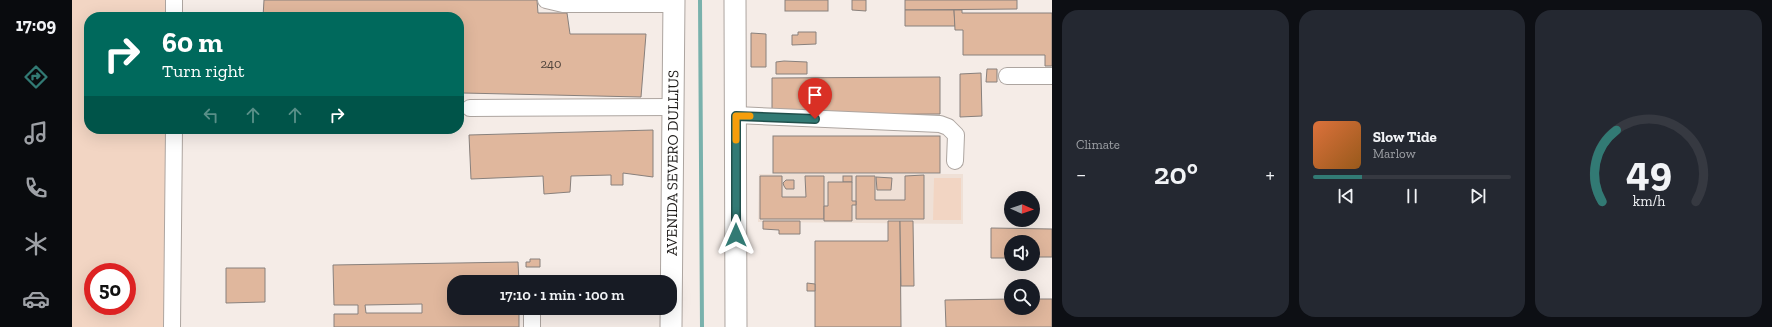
<!DOCTYPE html>
<meta charset="utf-8">
<style>
:root{--surface:#171b24;--page:#242831;--text:#f1f3f6;--muted:#9ea1a6;--line:#363941;--accent:#327a74}
body{margin:0;font-family:"Zilla Slab",serif;background:var(--page);color:var(--text);height:100vh;display:flex;flex-direction:column;font-size:15px;white-space:nowrap}
*{box-sizing:border-box;margin:0}
p{font-size:13px;color:var(--muted)}
.icon{flex:none;width:22px;height:22px;fill:none;stroke:currentColor;stroke-width:2;stroke-linecap:round;stroke-linejoin:round}
.map{position:relative;flex:1;overflow:hidden}
.side{display:flex;flex-direction:column;gap:10px;padding:10px;background:#0d0f14;width:720px}
.side>*{flex:none}
.top-card{position:absolute;left:12px;top:12px;width:380px;height:122px;border-radius:16px;box-shadow:0 4px 16px #0002;background:#00695c;color:#fff;overflow:hidden}
.needle{width:26px;rotate:92deg}
.buttons{position:absolute;left:932px;top:191px;display:grid;gap:8px}
.buttons a{display:grid;place-items:center;width:36px;height:36px;border-radius:50%;background:var(--surface);box-shadow:0 4px 16px #0002;font-size:20px}
.speed{position:absolute;left:12px;top:263px;display:flex;gap:8px;font-size:20px;font-weight:700;text-align:center}
.speed>*{display:grid;place-content:center;width:52px;height:52px;border-radius:50%;background:var(--surface);box-shadow:0 4px 16px #0002;line-height:1}
.speed .limit{border:6px solid #d22;background:#fff;color:#111}
.pin{position:absolute;display:grid;place-items:center;width:34px;height:34px;color:#fff;margin:-41px -17px;border-radius:50% 50% 50% 0;rotate:-45deg;box-shadow:0 0 4px #0007}
.pin .icon{rotate:45deg}
.me{position:absolute;width:44px;margin:-22px;rotate:0deg;stroke-linejoin:round;filter:drop-shadow(0 0 3px #0008)}
.turn{display:flex;align-items:center;gap:14px;height:84px;padding:0 12px;font-size:18px}
.turn .icon{width:52px;height:52px;stroke-width:2.5}
.turn b{display:block;font-size:28px;line-height:34px}
.lanes{display:flex;align-items:center;height:38px;padding:0 12px;background:#0003;justify-content:center;gap:20px;direction:ltr}
.lanes .off{opacity:.35}
.big{font-size:30px;font-weight:600;line-height:1.1}
.side .tile{flex:1;display:flex;flex-direction:column;justify-content:center;gap:6px;min-width:0;padding:0 14px;border-radius:16px;background:var(--page)}
.side .dial{align-items:center;gap:0}
.dial svg{height:104px;overflow:visible;fill:none;stroke:var(--line);stroke-width:7;stroke-linecap:round;text-anchor:middle}
.dial text{fill:var(--text);stroke:none}
.song{display:flex;align-items:center;gap:12px}
.cover{width:48px;height:48px;border-radius:6px;background:linear-gradient(135deg,hsl(20 70% 55%),hsl(30 70% 35%))}
.played{height:4px;border-radius:2px;background:linear-gradient(90deg,var(--accent) 25%,var(--line) 25%)}
.keys{display:flex;justify-content:space-around;direction:ltr}
.heat{display:flex;justify-content:space-between;align-items:center;font-size:22px;direction:ltr}
.side .tiles{flex:1;display:grid;gap:10px;grid-template-columns:repeat(3,1fr)}
.trip{position:absolute;left:375px;top:275px;width:230px;height:40px;border-radius:16px;background:var(--surface);box-shadow:0 4px 16px #0002;font-weight:600;line-height:40px;text-align:center}
main{display:flex;flex:1;min-height:0}
.menu{display:flex;flex-direction:column;width:72px;justify-content:space-around;align-items:center;background:#090b0e;color:var(--muted)}
.menu .icon{width:28px;height:28px}
.menu .on{color:var(--accent)}
.menu b{font-size:18px;color:var(--text)}
.map>svg:first-child{display:block}
.built{fill:#efe0d6}
.green{fill:#f2d5c3;fill-rule:evenodd}
.lines{fill:none;stroke-linecap:round;stroke-linejoin:round}
.stream{stroke:#79b1ac;stroke-width:4}
.building{fill:#e0b79d;stroke:#88807c;fill-rule:evenodd}
.minor-casing{stroke:#ada5a0;stroke-width:18}
.major-casing{stroke:#ada5a0;stroke-width:23}
.minor{stroke:#fff;stroke-width:16}
.major{stroke:#fff;stroke-width:21}
.route-casing{stroke:#204f4b;stroke-width:10}
.route{stroke:#327a74;stroke-width:7}
.slow{stroke:#f59e0b;stroke-width:7}
.labels{text-anchor:middle;dominant-baseline:central;stroke-width:4;stroke-linejoin:round;paint-order:stroke}
.number-label{font-size:13px;fill:#4e423a}
.street-label{font-size:15px;fill:#1e1b19;stroke:#f5ece7}
</style>
<main>
<nav class="menu">
<b>17:09</b>
<svg class="icon on" aria-label="directions" viewBox="0 0 24 24"><path d="M12 3l9 9-9 9-9-9zM9 14v-3h6M13 9l2 2-2 2"/></svg>
<svg class="icon" aria-label="music" viewBox="0 0 24 24"><path d="M9 18V5l10-2v13"/><circle cx="6" cy="18" r="3"/><circle cx="16" cy="16" r="3"/></svg>
<svg class="icon" aria-label="phone" viewBox="0 0 24 24"><path d="M5 4h4l2 5-3 2q2 4 5 5l2-3 5 2v4C11 20 4 13 5 4z"/></svg>
<svg class="icon" aria-label="climate" viewBox="0 0 24 24"><path d="M12 3v18M4 7l16 10M4 17L20 7"/></svg>
<svg class="icon" aria-label="car" viewBox="0 0 24 24"><path d="M5 17H2v-5l4-1 3-4h7l3 4 3 1v5h-3M9 17h6M6 11h13"/><circle cx="7" cy="17" r="2"/><circle cx="17" cy="17" r="2"/></svg>
</nav>
<div class="map">
<svg width="980" height="327" viewBox="0 0 980 327">
<rect width="100%" height="100%" fill="#f5ece7"/>
<path class="built" d="M687 174H891V224L686 222Z"/>
<g class="green">
<path d="M0 0H93V17H17V129H94L93 327H0ZM21 272H55V306H21Z"/>
<path d="M862 178H889V220H861Z"/>
</g>
<g class="lines">
<path class="stream" d="M628 0 630 327"/>
</g>
<g class="building">
<path d="M192 0H465L466 13H495L498 34H574L569 97 391 93V118H387V17H191Z"/>
<rect x="713" y="0" width="43" height="11"/>
<path d="M780 0H794V11L780 10Z"/>
<path d="M833 0H945V9L833 10Z"/>
<path d="M833 10H882L883 26H833Z"/>
<path d="M882 10H890V13H980V66H973V55H891V30H883Z"/>
<path d="M726 32H744V44L720 45V35H726Z"/>
<path d="M679 33 694 34V67H679Z"/>
<path d="M712 61 735 62V74H704V62Z"/>
<path d="M915 69H925V82H914Z"/>
<path d="M909 73 910 116 888 117V74Z"/>
<path d="M868 77V114L700 115V78Z"/>
<path d="M581 130V177L551 173V185H539V175L499 176 498 192 472 194 471 176 399 179 397 135Z"/>
<rect x="701" y="136" width="167" height="37"/>
<path d="M852 175V219H784V176H803V200H833V176Z"/>
<path d="M688 176H710V197H734L733 176H752V219H688Z"/>
<rect x="771" y="176" width="9" height="6"/>
<path d="M804 177 820 178 819 190H805Z"/>
<path d="M714 180H722V189H714L712 186 711 183Z"/>
<path d="M756 182H780V201H784V205H780V221H752V206H756Z"/>
<path d="M691 221H728V234H707V230L691 229Z"/>
<path d="M816 221H828L829 327H743V241H816Z"/>
<path d="M828 221H841L842 286H829Z"/>
<path d="M919 228 980 229V257H961V242H939V258H919Z"/>
<path d="M458 259H468V267H454V262H458Z"/>
<path d="M446 262 447 282H382V308H402V312H414V308H430V312H447V327H262V314H286V305H262L261 265ZM350 304V313H294L293 305Z"/>
<path d="M154 268H193V302L154 303Z"/>
<path d="M735 283 743 284V291H735Z"/>
<path d="M939 299V308H961V299H980V327H874L873 300Z"/>
</g>
<g class="lines">
<g class="minor-casing">
<g id="minor">
<path d="M474 0 491 4H602"/>
<path d="M102 17V0"/>
<path d="M935 76H980"/>
<path d="M398 108 601 107"/>
<path d="M664 115 868 124 876 127 884 135 883 161"/>
<path d="M100 327 102 129"/>
<path d="M460 327V308"/>
</g>
</g>
<g class="major-casing">
<g id="major">
<path d="M663 0 664 327"/>
<path id="s1" d="M599 327 602 0"/>
</g>
</g>
<use href="#minor" class="minor"/>
<use href="#major" class="major"/>
</g>
<g class="lines">
<g class="route-casing">
<path id="route" d="M664 235V116L743 119"/>
</g>
<use href="#route" class="route"/>
<path class="slow" d="M664 140V116H678"/>
</g>
<g class="labels">
<g class="number-label">
<text x="479" y="63">240</text>
</g>
<g class="street-label">
<text stroke="none"><textPath href="#s1" startOffset="164">AVENIDA SEVERO DULLIUS</textPath></text>
</g>
</g>
</svg>
<div class="buttons">
<a><svg class="needle" viewBox="-14 -14 28 28"><path d="M0-13l5 13h-10z" fill="#e53935"/><path d="M0 13l5-13h-10z" fill="#9ea1a6"/></svg></a>
<a><svg class="icon" aria-label="sound" viewBox="0 0 24 24"><path d="M4 9h4l5-4v14l-5-4H4zM17 9q2 3 0 6"/></svg></a>
<a><svg class="icon" aria-label="search" viewBox="0 0 24 24"><circle cx="10" cy="10" r="6"/><path d="M15 15l6 6"/></svg></a>
</div>
<div class="speed"><div class="limit">50</div></div>
<div class="pin" style="left:743px;top:119px;background:#d93025"><svg class="icon" aria-label="arrive" viewBox="0 0 24 24"><path d="M6 21V4h12l-3 4 3 4H6"/></svg></div>
<svg class="me" style="left:664px;top:235px" viewBox="-20 -20 40 40"><path d="M0-17L14 15 0 8-14 15z" fill="#327a74" stroke="#fff" stroke-width="4"/></svg>
<div class="trip">17:10 · 1 min · 100 m</div>
<div class="top-card">
<div class="turn"><svg class="icon" aria-label="right" viewBox="0 0 24 24"><path d="M7 20v-9h11M14 6l5 5-5 5"/></svg><div><b>60 m</b>Turn right</div></div>
<div class="lanes"><svg class="icon off" aria-label="left" viewBox="0 0 24 24"><path d="M17 20v-9H6M10 6l-5 5 5 5"/></svg><svg class="icon off" aria-label="ahead" viewBox="0 0 24 24"><path d="M12 20V5M6 11l6-6 6 6"/></svg><svg class="icon off" aria-label="ahead" viewBox="0 0 24 24"><path d="M12 20V5M6 11l6-6 6 6"/></svg><svg class="icon" aria-label="right" viewBox="0 0 24 24"><path d="M7 20v-9h11M14 6l5 5-5 5"/></svg></div>
</div>
</div>
<section class="side">
<div class="tiles">
<div class="tile"><p>Climate</p>
<div class="heat"><a>−</a><b class="big">20°</b><a>+</a></div>
</div>
<div class="tile">
<div class="song"><i class="cover"></i><div><b>Slow Tide</b><p>Marlow</p></div></div>
<div class="played"></div>
<div class="keys"><svg class="icon" aria-label="previous" viewBox="0 0 24 24"><path d="M18 5L8 12l10 7zM5 5v14"/></svg><svg class="icon" aria-label="pause" viewBox="0 0 24 24"><path d="M8 5v14M16 5v14"/></svg><svg class="icon" aria-label="next" viewBox="0 0 24 24"><path d="M6 5l10 7-10 7zM19 5v14"/></svg></div>
</div>
<div class="tile dial"><svg viewBox="0 0 100 80">
<path d="M14 69A42 42 0 1 1 86 69"/>
<path d="M14 69A42 42 0 0 1 25 14" stroke="#327a74"/>
<text x="50" y="56" font-size="32" font-weight="700">49</text>
<text x="50" y="72" font-size="11">km/h</text>
</svg></div>
</div>
</section>
</main>
